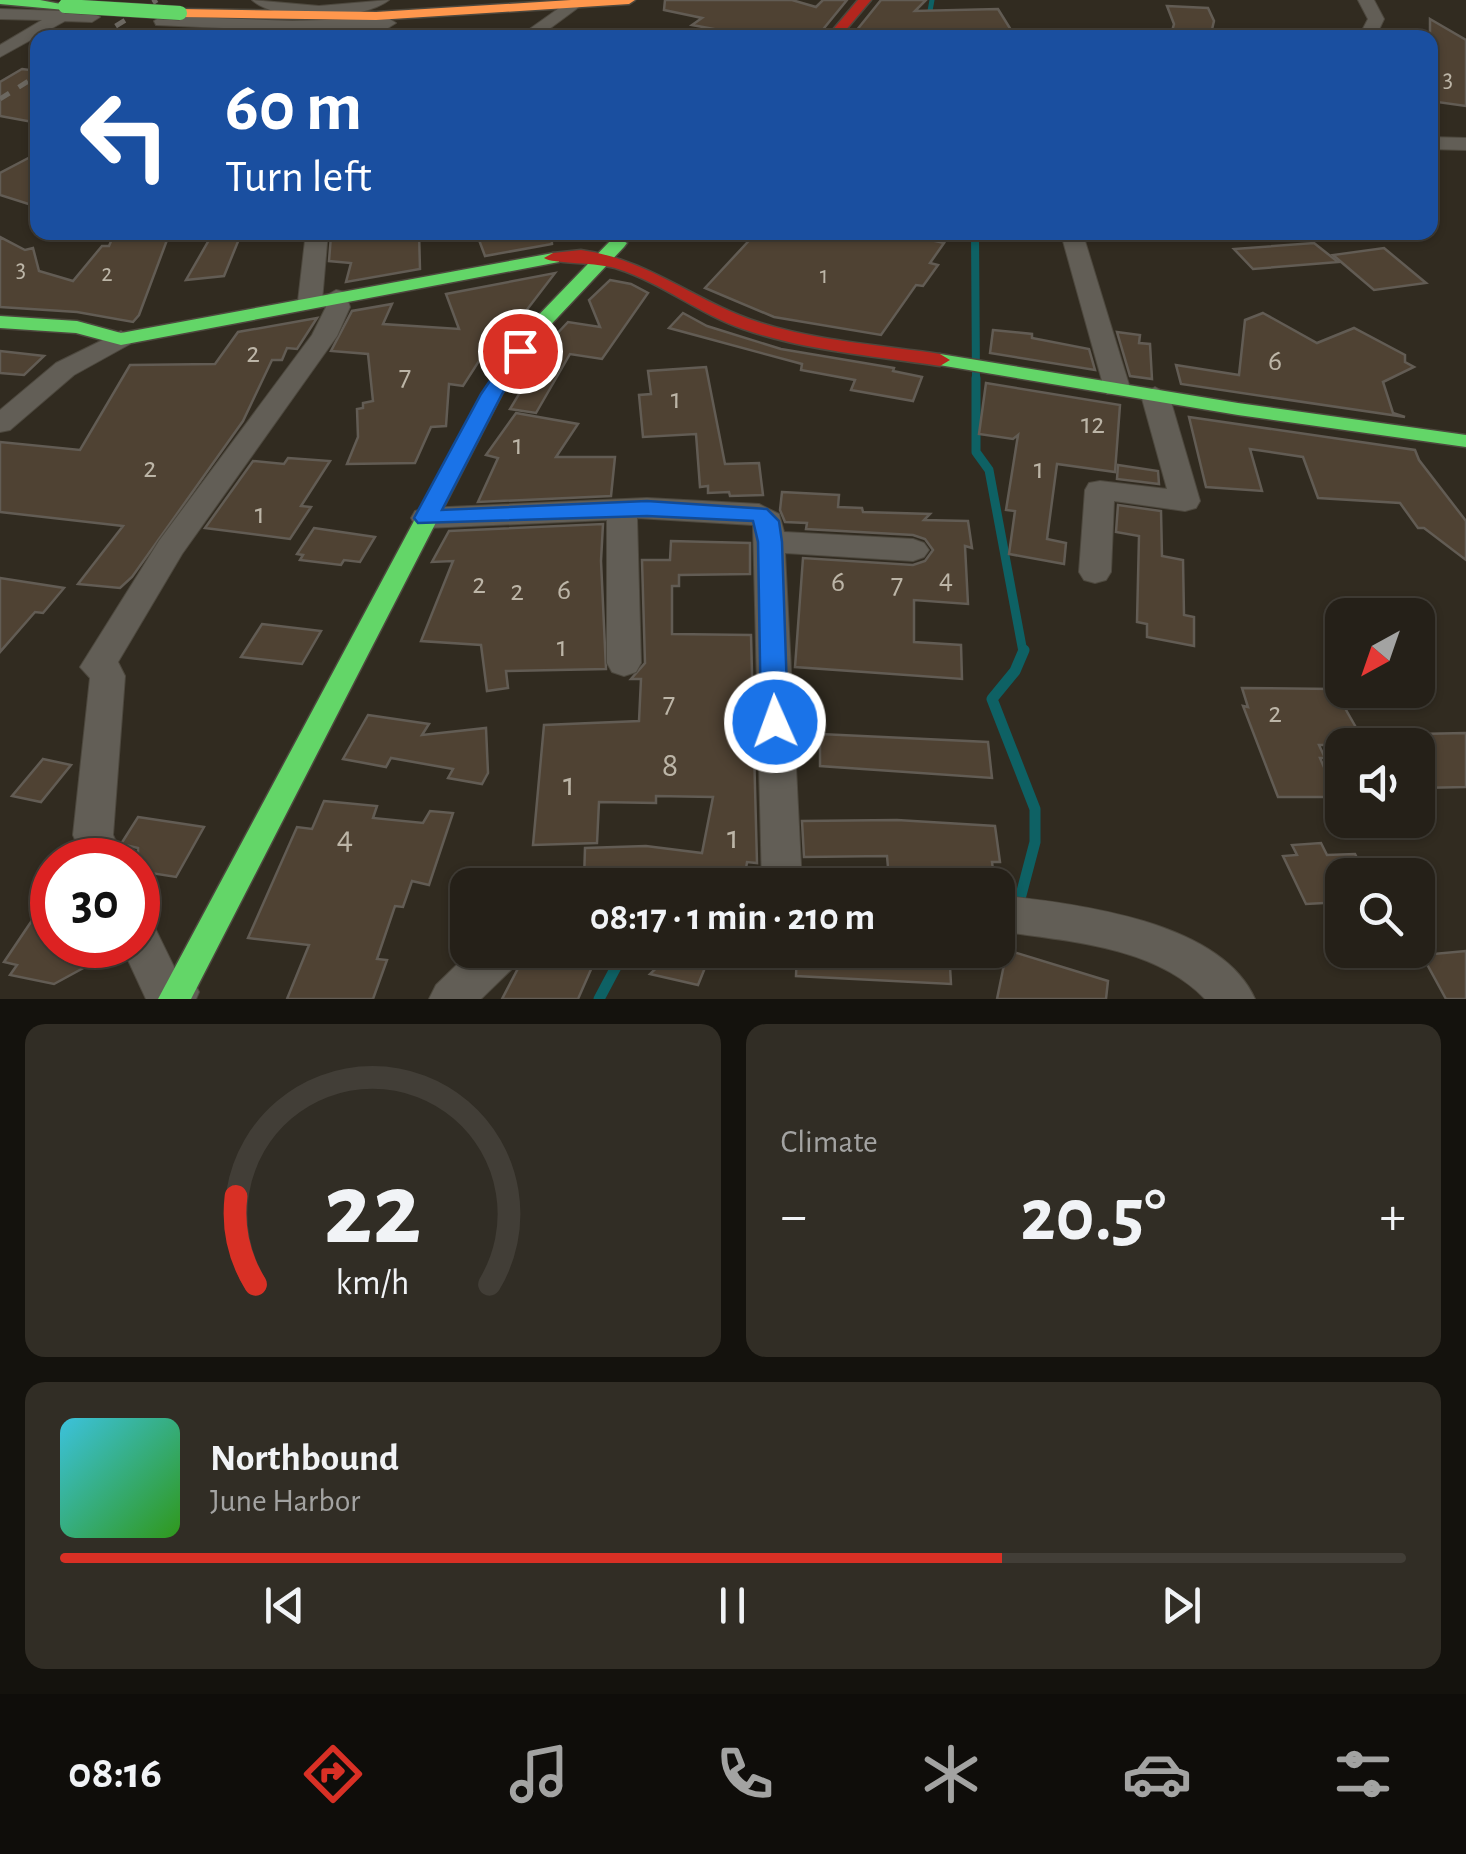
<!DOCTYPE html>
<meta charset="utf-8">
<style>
:root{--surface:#252018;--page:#312d25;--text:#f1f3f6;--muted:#a3a3a2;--line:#423e37;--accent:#d93025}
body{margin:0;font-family:"Alegreya Sans",sans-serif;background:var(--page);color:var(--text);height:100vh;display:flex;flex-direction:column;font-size:38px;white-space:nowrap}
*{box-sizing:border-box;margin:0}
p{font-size:32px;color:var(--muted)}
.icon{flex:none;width:55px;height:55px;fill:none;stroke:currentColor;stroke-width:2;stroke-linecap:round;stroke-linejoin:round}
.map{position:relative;height:999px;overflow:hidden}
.side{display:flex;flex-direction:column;gap:25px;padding:25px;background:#14120d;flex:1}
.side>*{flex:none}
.top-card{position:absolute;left:30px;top:30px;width:1408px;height:210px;border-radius:20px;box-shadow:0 2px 8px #0004,0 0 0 2px var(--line);background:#1a4fa0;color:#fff;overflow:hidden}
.needle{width:65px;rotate:220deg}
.tools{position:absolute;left:1325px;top:598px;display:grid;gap:20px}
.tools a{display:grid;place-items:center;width:110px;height:110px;border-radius:20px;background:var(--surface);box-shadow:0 2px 8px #0004,0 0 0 2px var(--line);font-size:50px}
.speed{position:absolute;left:30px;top:838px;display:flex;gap:20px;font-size:50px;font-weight:700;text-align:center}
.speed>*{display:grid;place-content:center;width:130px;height:130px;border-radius:50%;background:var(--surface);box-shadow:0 2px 8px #0004,0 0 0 2px var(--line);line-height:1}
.speed .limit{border:15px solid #d22;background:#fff;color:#111}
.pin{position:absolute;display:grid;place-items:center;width:85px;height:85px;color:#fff;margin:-42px;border:5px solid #fff;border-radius:50%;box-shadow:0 2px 10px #0007}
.me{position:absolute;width:110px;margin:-55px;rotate:358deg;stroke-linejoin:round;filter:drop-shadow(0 0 8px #0008)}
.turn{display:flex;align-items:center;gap:35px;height:210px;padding:0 30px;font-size:45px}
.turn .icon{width:130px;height:130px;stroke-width:2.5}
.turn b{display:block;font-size:70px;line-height:85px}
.big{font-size:75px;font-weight:700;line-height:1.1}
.side .widget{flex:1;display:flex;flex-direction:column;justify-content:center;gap:15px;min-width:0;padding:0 35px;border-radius:20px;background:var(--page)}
.side .dial{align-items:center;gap:0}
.dial svg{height:260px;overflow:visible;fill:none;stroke:var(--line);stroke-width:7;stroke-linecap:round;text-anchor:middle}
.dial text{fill:var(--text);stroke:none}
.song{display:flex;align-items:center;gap:30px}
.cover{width:120px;height:120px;border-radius:15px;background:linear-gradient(135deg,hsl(190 70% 55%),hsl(110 70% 35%))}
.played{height:10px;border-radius:5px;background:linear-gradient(90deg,var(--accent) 70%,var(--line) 70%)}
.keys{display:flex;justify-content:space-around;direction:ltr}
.heat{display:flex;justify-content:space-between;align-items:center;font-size:55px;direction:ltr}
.side .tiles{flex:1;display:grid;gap:25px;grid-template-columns:1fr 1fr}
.widget:last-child{grid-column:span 2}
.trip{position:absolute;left:450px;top:868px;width:565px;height:100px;border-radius:20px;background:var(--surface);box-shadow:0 2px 8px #0004,0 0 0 2px var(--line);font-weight:700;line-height:100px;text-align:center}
.menu{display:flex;height:160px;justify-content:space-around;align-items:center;background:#0f0d0a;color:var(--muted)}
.menu .icon{width:70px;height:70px}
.menu .on{color:var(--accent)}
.menu b{font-size:45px;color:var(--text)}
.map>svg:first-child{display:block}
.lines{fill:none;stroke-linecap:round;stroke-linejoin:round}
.stream-far3{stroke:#0e6164;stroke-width:5}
.stream-far2{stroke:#0e6164;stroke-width:8}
.stream-far1{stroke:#0e6164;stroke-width:9}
.stream{stroke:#0e6164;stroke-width:11}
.building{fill:#4f4233;stroke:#625c54;stroke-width:2.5}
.street-casing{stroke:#4d483e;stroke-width:2}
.fast-casing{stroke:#4d483e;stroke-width:3}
.slow-casing{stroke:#4d483e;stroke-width:3}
.jam-casing{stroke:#4d483e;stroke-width:3}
.street{fill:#625e56;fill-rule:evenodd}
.fast{fill:#63d668;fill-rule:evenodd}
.slow{fill:#ff974d;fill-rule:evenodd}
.jam{fill:#b3261e;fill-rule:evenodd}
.rail{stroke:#6c6861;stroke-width:5;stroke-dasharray:11 11;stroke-linecap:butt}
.fast-bridge-casing{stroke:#4d483e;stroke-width:15;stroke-linecap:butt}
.fast-bridge{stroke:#63d668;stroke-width:14}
.route{fill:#1a73e8;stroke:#114b97;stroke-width:2.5}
.labels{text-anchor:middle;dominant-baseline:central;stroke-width:10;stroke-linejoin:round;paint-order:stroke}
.far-number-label{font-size:25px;fill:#bcb5a7}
.number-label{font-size:30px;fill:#bcb5a7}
.near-number-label{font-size:35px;fill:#bcb5a7}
</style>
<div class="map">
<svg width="1466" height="999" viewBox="0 0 1466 999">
<rect width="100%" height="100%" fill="#312b20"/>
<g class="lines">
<path class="stream-far3" d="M925 38 932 0"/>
<path class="stream-far2" d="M975 232 976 380"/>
<path class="stream-far1" d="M976 378V452L989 470 1023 652"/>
<g class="stream">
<path d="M1021 895 1035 842V809L992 699 1015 671 1024 650"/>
<path d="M599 999 625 950"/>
</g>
</g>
<g class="building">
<path d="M665 0H792L816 7 823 0H847L816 38H763L692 25 702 18 664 10Z"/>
<path d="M881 0H926L915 11 998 9 1016 38 852 36Z"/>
<path d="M1167 6 1208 8 1214 21 1210 38H1170L1174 24Z"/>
<path d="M1430 19 1466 40V106L1430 101Z"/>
<path d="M22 69 38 71V123L0 116V82Z"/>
<path d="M38 153V207L0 195V173Z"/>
<path d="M115 232H170L139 315 133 322 77 312 0 307V237L25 250 33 248 39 271 73 281 102 246H109Z"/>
<path d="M383 232H419L420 269 346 282 351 263 329 261 331 236Z"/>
<path d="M476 232H551L552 244 485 256Z"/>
<path d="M757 232H931L926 239 944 243 930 263 938 265 923 286 916 285 881 335 774 317 705 288Z"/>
<path d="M239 239 224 276 186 280 209 240Z"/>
<path d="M1314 243 1338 262 1253 269 1234 249Z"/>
<path d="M1384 248 1426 283 1374 290 1333 255Z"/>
<path d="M555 273 516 324 504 322 463 386 449 384 446 426 431 427 415 463 347 464 358 437 357 409 363 408V403L373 401 368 354 331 351 352 311 392 304 383 324 459 329 446 294Z"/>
<path d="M610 280 631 284 648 293 602 359 570 354 536 413 510 409 552 339 568 322 600 327 589 300Z"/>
<path d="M683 313 707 326 781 349 894 368 893 371 922 377 913 401 851 390 855 380 801 370 802 364 669 328Z"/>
<path d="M1263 313 1317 343 1354 328 1405 355V362L1414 367 1383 382 1393 413 1405 417 1181 384 1176 365 1239 375 1245 320Z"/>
<path d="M317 318 297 349 287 348 282 360H272L243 421 132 577 120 588 78 584 123 526 0 512V442L80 450 130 365 215 364 238 332Z"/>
<path d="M993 330 1032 334V338L1089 349 1095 370 990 353Z"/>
<path d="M1117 332 1140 335 1139 343 1150 344 1152 379 1130 376Z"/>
<path d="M0 351 44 356 24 375 0 373Z"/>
<path d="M706 367 725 464 759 463 763 495 730 496 729 492 708 493V486L700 487 696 434 643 437 639 395 651 394 648 371Z"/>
<path d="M986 383 1120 405 1115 472 1057 464 1047 539 1066 543 1064 564 1009 554 1015 511 1006 510 1018 435 1013 439 979 434Z"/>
<path d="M516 413 578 424 556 457H615L611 496 478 502 498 458 486 455Z"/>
<path d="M1189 417 1415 450 1419 460 1466 521V560L1424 528H1418L1400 503 1318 498 1303 457 1250 449 1262 491 1206 487Z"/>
<path d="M288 458 330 461 301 506 311 507 290 539 205 528 253 461 284 464Z"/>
<path d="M1118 465 1158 471 1159 484 1117 479Z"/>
<path d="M782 492 839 495 838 507 862 508 863 512 930 514 924 520 968 521 972 548 965 546 968 604 914 600V642L961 645 962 679 795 667 803 558 913 565 925 561 933 550 925 539 913 535 806 529 807 523 785 522 780 510Z"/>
<path d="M1118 505 1161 511 1162 556 1183 560 1184 615 1194 617V646L1147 637V624L1137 622 1139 536 1116 532Z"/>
<path d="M603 524 601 561 606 669 506 671 508 688 487 691 481 645 421 641 453 561 432 562 449 531Z"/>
<path d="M314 528 375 537 360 562 344 560 341 565 300 560 303 555 297 554Z"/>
<path d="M671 541 750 543V574L679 575V586H672V634L751 635 757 863 747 862 744 882 639 873V877L584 880 585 848 646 846 702 853 713 797 656 796V803L599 802 597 843 533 845 544 725 639 721 641 679H631L645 663 642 560H670Z"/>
<path d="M0 578 64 588 43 613 35 612 0 652Z"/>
<path d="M262 624 321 631 302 664 241 657Z"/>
<path d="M1242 688 1334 689 1366 745H1319L1325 758H1320L1337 797H1278L1243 706 1248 707Z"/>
<path d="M368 715 429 724 422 735 486 728 488 773 482 784 448 778 453 769 391 758 386 767 343 759Z"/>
<path d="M1466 733V787L1418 788V734Z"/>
<path d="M820 734 988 742 992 778 820 766Z"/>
<path d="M43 759 71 765 41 802 12 796Z"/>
<path d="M324 801 377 806 373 818 423 823 430 811 453 813 429 885 412 881 403 907 395 906 377 959 387 960 373 999H287L309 945 248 938 297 827 312 829Z"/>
<path d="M138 817 204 827 176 877 138 871V848L121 844Z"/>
<path d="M897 820 995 826 1000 862H992L994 878 889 879 887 856 804 857 802 821Z"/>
<path d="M1321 843 1327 855 1355 854 1366 875H1342V902L1306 904 1283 856 1297 855 1292 845Z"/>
<path d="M37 913 52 916V945H117L118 949 54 984 10 975 17 965 4 962Z"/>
<path d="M542 950H570L596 958 578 999H502L525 955 538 959Z"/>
<path d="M675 950 709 958 698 985 650 974Z"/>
<path d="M797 950H949L951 984 796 976Z"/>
<path d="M1007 950 1108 981 1106 999H997Z"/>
<path d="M1466 951V999H1446L1422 955Z"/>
</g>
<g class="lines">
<g class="street-casing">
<g id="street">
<path d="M252 0 319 6 389 0C363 21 277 23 252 0Z"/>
<path d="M1358 0H1374L1384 19 1375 38H1358L1368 19Z"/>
<path d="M569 1 583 4 537 38H517Z"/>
<path d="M0 9 92 12 100 17 92 22 65 21 0 57V45L42 20 0 19Z"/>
<path d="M162 16 292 21 388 18 396 23 388 28 292 31 156 25 154 21Z"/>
<path d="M1430 137 1466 138V150L1430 149Z"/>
<path d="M306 232H328L322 301 310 308 298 301Z"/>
<path d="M1065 232H1087L1085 241 1130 388 1127 394H1107L1104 388 1063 241Z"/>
<path d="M336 290 345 292 350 307 337 336 182 554 118 662 125 676 113 835 124 860H84L73 835 90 678 80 667 159 541 312 335 326 307 324 297Z"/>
<path d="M121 331 134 339 130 344 74 375 10 430 0 432V410L56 363Z"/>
<path d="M1155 387 1169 395 1200 501 1196 508 1185 511 1114 501 1111 572 1106 580 1095 583 1084 580 1079 572 1085 490 1089 483 1100 481 1167 489 1141 395Z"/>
<path d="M647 498 759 504 779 514 784 532 913 539 924 543 929 550 924 557 913 561 785 553 802 885H762L753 525 637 518 641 663 636 672 624 676 612 672 607 663V520L426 528 415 525 411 518 415 511 426 508Z"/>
<path d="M998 895C1075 904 1220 920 1255 999H1205C1155 946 1066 941 998 931Z"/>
<path d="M138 918 153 924 176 971 192 978 199 992 196 999H146L121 945H138Z"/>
<path d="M472 950H523L517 964 481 999H429L436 985Z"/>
</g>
</g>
<g class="fast-casing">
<g id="fast">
<path d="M0 0H40L71 6 65 10 0 4Z"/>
<path d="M618 238 627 243 624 247 542 334 502 394 191 999H158L482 394 528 326 612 239Z"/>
<path d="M553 253 559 254V262L121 345 76 333 0 328V316L77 321 121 333Z"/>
<path d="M940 354 1238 403 1466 435V447L1238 415 933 364 930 360 933 356Z"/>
</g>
</g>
<g class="slow-casing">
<path id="slow" d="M571 0H635L629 4 376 20 180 17 174 13 180 9 376 12Z"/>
</g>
<g class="jam-casing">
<g id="jam">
<path d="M858 0H871L839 38H826Z"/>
<path d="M581 250C648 259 696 302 758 322 816 341 880 345 940 354L950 360 940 366C875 356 806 351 743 329 699 314 662 283 618 269 599 262 552 264 544 258L553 253Z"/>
</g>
</g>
<use href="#street" class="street"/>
<use href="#fast" class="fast"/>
<use href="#slow" class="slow"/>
<use href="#jam" class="jam"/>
<g class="rail">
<path d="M97 38 157 0"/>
<path d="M0 99 38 75"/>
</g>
<g class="fast-bridge-casing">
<path id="fast-bridge" d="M65 6 180 13"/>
</g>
<use href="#fast-bridge" class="fast-bridge"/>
</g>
<path class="route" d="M520 345 529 351 502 394 442 510 647 501 767 509 779 521 782 542 788 722 784 729 775 732 765 729 761 722 758 542 753 521 647 516 418 523 414 518 481 394 513 347Z"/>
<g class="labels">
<g class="far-number-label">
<text x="1448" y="79">3</text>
<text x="21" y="269">3</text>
<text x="107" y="273">2</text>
<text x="824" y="275">1</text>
</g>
<g class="number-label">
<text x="253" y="353">2</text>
<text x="1275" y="361">6</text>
<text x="405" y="376">7</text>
<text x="676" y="399">1</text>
<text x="1093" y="424">12</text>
<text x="518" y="445">1</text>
<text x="150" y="468">2</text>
<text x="1039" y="469">1</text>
<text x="260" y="514">1</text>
<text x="946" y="579">4</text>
<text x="838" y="582">6</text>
<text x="479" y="584">2</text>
<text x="897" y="584">7</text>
<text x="564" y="590">6</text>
<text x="517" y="591">2</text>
<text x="562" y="647">1</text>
<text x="669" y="703">7</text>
<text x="1275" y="713">2</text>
</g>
<g class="near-number-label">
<text x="670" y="765">8</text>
<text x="569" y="784">1</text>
<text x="733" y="837">1</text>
<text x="345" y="838">4</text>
</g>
</g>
</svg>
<div class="tools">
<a><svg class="needle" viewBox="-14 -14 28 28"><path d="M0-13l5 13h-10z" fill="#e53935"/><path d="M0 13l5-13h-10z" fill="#a3a3a2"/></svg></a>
<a><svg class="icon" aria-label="sound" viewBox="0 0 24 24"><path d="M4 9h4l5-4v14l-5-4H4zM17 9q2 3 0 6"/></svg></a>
<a><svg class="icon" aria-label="search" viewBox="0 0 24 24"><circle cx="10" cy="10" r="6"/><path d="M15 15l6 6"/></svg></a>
</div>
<div class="speed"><div class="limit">30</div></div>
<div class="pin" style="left:520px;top:351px;background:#d93025"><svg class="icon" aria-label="arrive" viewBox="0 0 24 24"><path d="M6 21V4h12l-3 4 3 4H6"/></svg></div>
<svg class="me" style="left:775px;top:722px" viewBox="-20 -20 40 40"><circle r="17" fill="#1a73e8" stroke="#fff" stroke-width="3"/><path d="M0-11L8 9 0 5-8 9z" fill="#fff"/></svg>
<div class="trip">08:17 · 1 min · 210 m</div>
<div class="top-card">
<div class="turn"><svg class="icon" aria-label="left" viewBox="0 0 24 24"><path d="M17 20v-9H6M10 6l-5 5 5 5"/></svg><div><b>60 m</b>Turn left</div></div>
</div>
</div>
<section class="side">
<div class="tiles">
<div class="widget dial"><svg viewBox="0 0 100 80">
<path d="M14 69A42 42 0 1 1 86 69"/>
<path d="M14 69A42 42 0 0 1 8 42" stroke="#d93025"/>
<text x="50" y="56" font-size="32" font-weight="700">22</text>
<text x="50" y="72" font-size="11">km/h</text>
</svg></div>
<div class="widget"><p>Climate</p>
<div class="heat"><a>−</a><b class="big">20.5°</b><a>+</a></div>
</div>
<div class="widget">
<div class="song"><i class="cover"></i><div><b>Northbound</b><p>June Harbor</p></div></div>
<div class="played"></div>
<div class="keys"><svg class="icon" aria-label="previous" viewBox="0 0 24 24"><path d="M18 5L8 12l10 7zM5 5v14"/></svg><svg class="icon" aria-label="pause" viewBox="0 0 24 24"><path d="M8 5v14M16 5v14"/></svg><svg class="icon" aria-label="next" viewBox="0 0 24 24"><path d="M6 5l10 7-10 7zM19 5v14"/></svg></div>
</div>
</div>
</section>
<nav class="menu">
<b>08:16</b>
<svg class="icon on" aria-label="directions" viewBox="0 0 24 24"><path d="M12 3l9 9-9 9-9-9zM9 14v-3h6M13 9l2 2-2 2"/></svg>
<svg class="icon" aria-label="music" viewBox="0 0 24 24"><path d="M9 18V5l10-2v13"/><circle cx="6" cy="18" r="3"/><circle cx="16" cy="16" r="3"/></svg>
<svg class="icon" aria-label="phone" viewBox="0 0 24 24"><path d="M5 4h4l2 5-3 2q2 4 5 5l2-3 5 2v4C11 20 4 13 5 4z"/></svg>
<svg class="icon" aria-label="climate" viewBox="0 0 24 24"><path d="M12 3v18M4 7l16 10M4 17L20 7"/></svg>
<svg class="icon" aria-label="car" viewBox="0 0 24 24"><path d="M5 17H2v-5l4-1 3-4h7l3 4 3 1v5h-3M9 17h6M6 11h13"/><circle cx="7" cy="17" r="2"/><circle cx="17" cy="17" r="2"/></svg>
<svg class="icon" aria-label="filters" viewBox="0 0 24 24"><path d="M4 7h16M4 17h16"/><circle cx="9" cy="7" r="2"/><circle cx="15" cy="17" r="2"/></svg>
</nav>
